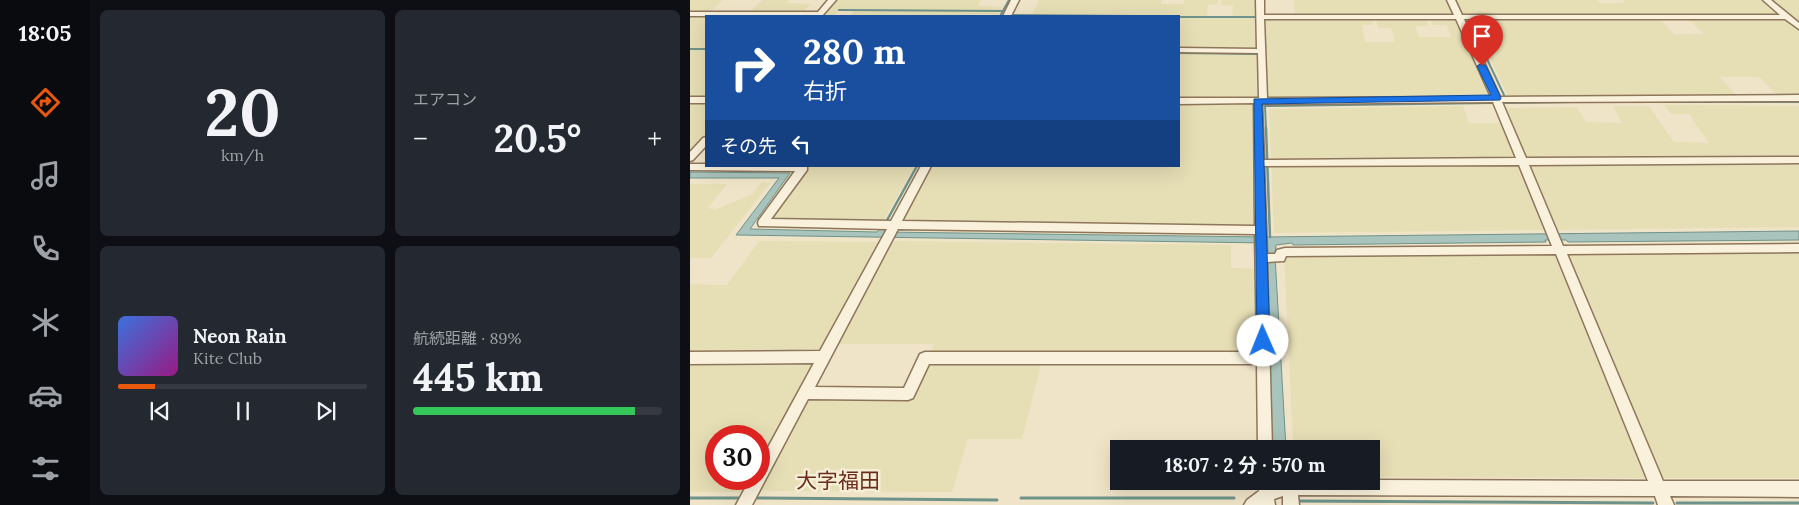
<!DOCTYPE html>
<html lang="ja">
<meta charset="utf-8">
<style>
:root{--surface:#171b24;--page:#242831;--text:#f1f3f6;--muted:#9ea1a6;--line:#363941;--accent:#ea580c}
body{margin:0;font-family:Lora,"Noto Sans JP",serif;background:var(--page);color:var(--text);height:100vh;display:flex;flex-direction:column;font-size:19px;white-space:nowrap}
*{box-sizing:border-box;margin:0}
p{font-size:16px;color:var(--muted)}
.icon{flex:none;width:28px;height:28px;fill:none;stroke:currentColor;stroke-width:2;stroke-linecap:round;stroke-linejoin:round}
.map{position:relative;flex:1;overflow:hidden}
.panel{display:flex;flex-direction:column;gap:10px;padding:10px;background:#0d0f14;width:600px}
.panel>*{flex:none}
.banner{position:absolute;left:15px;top:15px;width:475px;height:152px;border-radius:0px;box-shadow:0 5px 20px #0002;background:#1a4fa0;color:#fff;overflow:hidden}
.speed{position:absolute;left:15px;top:425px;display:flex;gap:10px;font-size:25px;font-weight:700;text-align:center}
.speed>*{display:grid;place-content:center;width:65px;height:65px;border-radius:50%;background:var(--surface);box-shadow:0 5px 20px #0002;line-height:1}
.speed .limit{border:8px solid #d22;background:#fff;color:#111}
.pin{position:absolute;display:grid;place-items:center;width:42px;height:42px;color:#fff;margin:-51px -21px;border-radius:50% 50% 50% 0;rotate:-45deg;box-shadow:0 0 5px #0007}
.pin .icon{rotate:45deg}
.me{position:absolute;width:55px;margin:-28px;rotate:359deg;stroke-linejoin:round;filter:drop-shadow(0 0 4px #0008)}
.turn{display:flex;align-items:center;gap:18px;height:105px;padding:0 15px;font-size:22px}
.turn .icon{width:65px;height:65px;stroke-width:2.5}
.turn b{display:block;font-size:35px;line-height:42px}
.then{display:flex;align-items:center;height:48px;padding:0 15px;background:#0003;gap:10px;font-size:19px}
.big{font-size:38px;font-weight:700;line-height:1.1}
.panel .widget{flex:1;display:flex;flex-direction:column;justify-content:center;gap:8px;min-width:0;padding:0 18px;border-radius:8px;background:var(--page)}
.panel .dial{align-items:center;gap:0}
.dial b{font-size:65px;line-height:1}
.song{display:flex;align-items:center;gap:15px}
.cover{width:60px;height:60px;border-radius:8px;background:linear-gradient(135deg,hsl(220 70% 55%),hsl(310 70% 35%))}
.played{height:5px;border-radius:2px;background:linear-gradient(90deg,var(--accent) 15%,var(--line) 15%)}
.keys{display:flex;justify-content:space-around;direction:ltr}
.heat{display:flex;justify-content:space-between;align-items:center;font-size:28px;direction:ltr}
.charge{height:8px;border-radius:4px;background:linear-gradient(90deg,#34c759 89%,var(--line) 0)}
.panel .tiles{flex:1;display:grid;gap:10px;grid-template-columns:repeat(2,1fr)}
.trip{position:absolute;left:420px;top:440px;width:270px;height:50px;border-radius:0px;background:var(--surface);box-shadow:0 5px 20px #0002;font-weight:700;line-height:50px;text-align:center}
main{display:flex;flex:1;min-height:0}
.tabs{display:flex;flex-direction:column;width:90px;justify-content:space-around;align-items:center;background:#090b0e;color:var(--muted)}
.tabs .icon{width:35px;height:35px}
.tabs .active{color:var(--accent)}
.tabs b{font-size:22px;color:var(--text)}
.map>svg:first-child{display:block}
.farmland{fill:#e6deb5}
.water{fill:#a9c4bc;stroke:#6f938a}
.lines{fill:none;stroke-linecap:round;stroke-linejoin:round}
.stream-far2{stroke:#6f938a;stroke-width:2}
.stream-far1{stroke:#6f938a;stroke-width:2.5}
.stream{stroke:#6f938a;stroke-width:3}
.minor-casing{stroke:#8d765c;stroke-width:3}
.minor{fill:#faf1dc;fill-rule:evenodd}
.route{fill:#1a73e8;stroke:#114b97}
.labels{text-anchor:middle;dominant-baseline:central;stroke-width:5;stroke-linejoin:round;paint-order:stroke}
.near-quarter-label{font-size:21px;fill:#6b2e1e;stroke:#f7eed8}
</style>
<main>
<nav class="tabs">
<b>18:05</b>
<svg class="icon active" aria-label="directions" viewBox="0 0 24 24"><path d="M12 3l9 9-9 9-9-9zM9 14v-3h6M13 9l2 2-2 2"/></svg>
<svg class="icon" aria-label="music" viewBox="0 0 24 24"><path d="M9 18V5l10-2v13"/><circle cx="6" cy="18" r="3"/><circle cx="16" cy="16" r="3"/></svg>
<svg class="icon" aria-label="phone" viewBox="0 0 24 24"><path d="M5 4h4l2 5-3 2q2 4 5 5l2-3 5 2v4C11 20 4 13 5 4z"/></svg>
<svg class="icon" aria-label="climate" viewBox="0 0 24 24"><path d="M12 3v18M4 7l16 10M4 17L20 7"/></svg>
<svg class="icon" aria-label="car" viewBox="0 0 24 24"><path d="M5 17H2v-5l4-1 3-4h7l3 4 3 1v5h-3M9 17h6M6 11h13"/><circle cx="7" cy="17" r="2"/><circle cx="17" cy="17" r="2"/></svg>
<svg class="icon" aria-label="filters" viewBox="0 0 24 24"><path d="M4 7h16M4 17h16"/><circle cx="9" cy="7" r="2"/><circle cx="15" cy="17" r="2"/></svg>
</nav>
<section class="panel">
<div class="tiles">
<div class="widget dial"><b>20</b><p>km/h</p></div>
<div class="widget"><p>エアコン</p>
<div class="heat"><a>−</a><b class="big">20.5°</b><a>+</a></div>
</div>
<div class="widget">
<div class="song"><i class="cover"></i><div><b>Neon Rain</b><p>Kite Club</p></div></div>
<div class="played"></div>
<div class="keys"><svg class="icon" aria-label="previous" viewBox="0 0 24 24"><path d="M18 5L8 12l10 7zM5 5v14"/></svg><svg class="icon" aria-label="pause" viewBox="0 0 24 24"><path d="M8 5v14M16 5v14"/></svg><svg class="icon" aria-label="next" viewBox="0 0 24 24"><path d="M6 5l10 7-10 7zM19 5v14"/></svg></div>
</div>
<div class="widget"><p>航続距離 · 89%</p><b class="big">445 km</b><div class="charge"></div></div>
</div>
</section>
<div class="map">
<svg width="1109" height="505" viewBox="0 0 1109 505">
<rect width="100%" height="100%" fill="#f0e4c8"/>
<g class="farmland">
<path d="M0 0H33L21 11H0Z"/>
<path d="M72 0H99L97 3 121 4 114 11H61Z"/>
<path d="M146 0H291L288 6 312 7 307 16H160L165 10H150L143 16H132Z"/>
<path d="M349 0H472L471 4H494V0H528L527 5H518L517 17 542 18 543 6 531 5V0H568L570 99H489V16H319L320 14H342Z"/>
<path d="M604 0H756L762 14H605Z"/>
<path d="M766 0H907L909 3H935L933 0H1075L1090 14H772Z"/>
<path d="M1080 0H1109V22L1096 14Z"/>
<path d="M0 15H72L16 16V97H0Z"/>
<path d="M572 19H682L683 25H672L675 42H705L701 28H688L686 19H736L739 26H725L729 37H761L757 25H743L740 19H765L800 96 575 99Z"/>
<path d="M781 19H970L984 34H1013L999 19H1096L1109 30V97L1088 96 1069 77H1030L1047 96H818Z"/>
<path d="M0 102H16V136L0 153Z"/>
<path d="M489 103H565L568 228 209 223 239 166H489Z"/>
<path d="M974 105 1109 106V227L868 230 816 108 886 107 897 122 932 123 923 106H959L984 142 1019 143 999 114H981Z"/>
<path d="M773 106 779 123H811L857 230 584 233 579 109Z"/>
<path d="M117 166H225L192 223 76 222Z"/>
<path d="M72 182 80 183 21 258H0V184H37L18 208 25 210 62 194Z"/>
<path d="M69 241 192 242 69 469V436H26V479H63L56 492H0V284L37 285Z"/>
<path d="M200 241 541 245V268L570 269V361H352L332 439H278L262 492 66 491 116 397H222L244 344H145Z"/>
<path d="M1109 251V478H973L877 252Z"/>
<path d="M865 252 957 478 681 477V449H635L634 441H603L594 255Z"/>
</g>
<path class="water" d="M0 172 100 173 60 229 187 232 199 220 194 229 196 230 195 232 574 237 1109 231V240L878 242 876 240H855L856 242 603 245 602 243 586 245 585 256 596 449H581L577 263 579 262 576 243 46 235 89 178H0Z"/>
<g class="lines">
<g class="stream-far2">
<path d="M149 10 313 11"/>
<path d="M0 12H127"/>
<path d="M320 15 445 16"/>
<path d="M574 15H763"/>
<path d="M773 15H845"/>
<path d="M310 16 319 0"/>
<path d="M489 17H567"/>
<path d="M778 19 814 95"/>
<path d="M0 49H16"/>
<path d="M489 53 567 54"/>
<path d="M928 102H1109"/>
<path d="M815 103 880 102"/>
<path d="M576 129 575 106 803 103"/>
</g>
<g class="stream-far1">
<path d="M576 128 580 237"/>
<path d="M196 222 227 166"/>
</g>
<g class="stream">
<path d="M0 498H51"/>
<path d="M64 498 307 500"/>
<path d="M331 498H544"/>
<path d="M606 501 963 503"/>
<path d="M987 503H1109"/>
</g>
<g class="minor-casing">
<g id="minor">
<path d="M138 0H146L132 16H0V12H128Z"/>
<path d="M321 0H329L321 16H313Z"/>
<path d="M566 0H574V15H764L757 0H765L772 15H1090L1073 0H1081L1109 23V29L1095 19H774L810 97 1109 95V101L812 102 836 158 1109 157V163L839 165 873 246 1109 244V252L877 254 973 481H1109V497L980 496 984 505H968L965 496 608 495 609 505H593V496L584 499 585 505H554L557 500 569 491V481H583L584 483 593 481H681V480L958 481 866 254 596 256 594 261 577 262 582 449H568L567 364H239L223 398 218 400 118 399 62 505H46L60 479H69V464L124 363 0 364V352L130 351 197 229 69 226 68 223 69 220 105 171 0 170V164H16V166H117V170L81 219 201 221 231 166H241L212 221 565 226 564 103 489 104V98H569L568 53 489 52V48L567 49ZM574 19H766L801 97 577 98ZM803 102 826 158 574 160 572 104ZM829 165 862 246 595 248 587 250 585 254H577L574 166ZM208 229 565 234 567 352H235L230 354 214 388 125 387Z"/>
<rect x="0" y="97" width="16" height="6"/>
<path d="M16 137V146L3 160 0 161V152L13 138Z"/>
</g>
</g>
<use href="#minor" class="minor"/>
</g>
<path class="route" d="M792 63 796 66 811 98 810 100 572 104 580 341 573 347 569 345 567 341 564 99 801 95 787 66Z"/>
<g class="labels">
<g class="near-quarter-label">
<text x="148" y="480">大字福田</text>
</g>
</g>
</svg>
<div class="speed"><div class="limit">30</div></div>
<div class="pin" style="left:792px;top:66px;background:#d93025"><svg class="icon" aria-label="arrive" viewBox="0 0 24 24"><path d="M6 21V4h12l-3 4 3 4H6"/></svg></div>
<svg class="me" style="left:573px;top:341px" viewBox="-20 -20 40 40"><circle r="19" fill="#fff"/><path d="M0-13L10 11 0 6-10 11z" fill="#1a73e8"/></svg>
<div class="trip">18:07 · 2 分 · 570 m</div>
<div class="banner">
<div class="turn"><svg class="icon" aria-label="right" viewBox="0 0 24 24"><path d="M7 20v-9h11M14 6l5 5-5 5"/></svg><div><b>280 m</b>右折</div></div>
<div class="then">その先<svg class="icon" aria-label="left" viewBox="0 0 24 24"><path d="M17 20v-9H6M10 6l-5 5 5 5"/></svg></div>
</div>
</div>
</main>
